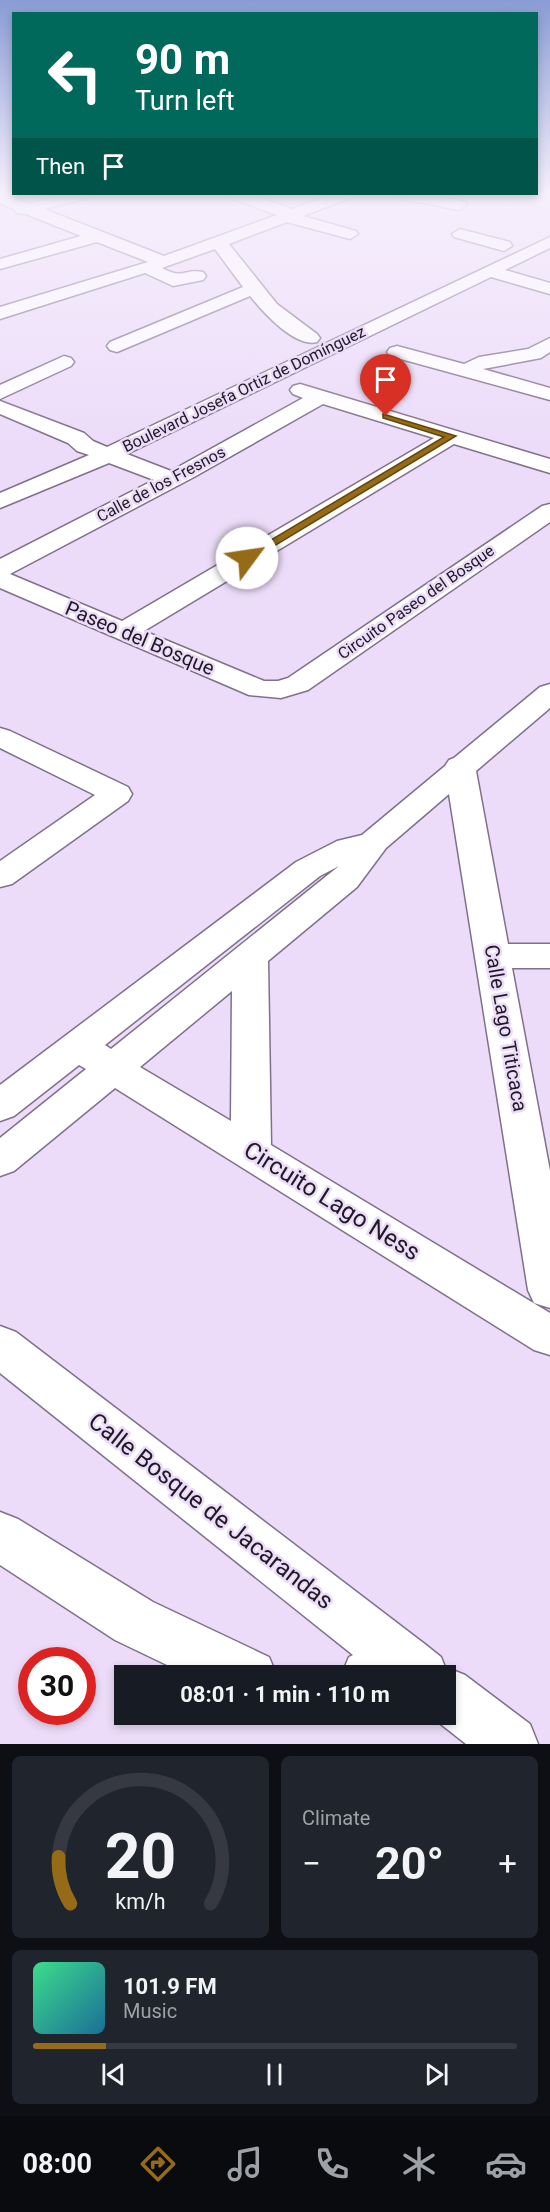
<!DOCTYPE html>
<meta charset="utf-8">
<style>
:root{--surface:#171b24;--page:#20242c;--text:#f1f3f6;--muted:#9ea1a6;--line:#363941;--accent:#966b17}
body{margin:0;font-family:Roboto,sans-serif;background:var(--page);color:var(--text);height:100vh;display:flex;flex-direction:column;font-size:22px;white-space:nowrap}
*{box-sizing:border-box;margin:0}
p{font-size:20px;color:var(--muted)}
.icon{flex:none;width:33px;height:33px;fill:none;stroke:currentColor;stroke-width:2;stroke-linecap:round;stroke-linejoin:round}
.map{position:relative;height:1744px;overflow:hidden}
.drawer{display:flex;flex-direction:column;gap:12px;padding:12px;background:#0d0f14;flex:1}
.drawer>*{flex:none}
.guide{position:absolute;left:12px;top:12px;width:526px;height:183px;border-radius:0px;box-shadow:0 3px 9px #0003;background:#00695c;color:#fff;overflow:hidden}
.speed{position:absolute;left:18px;top:1647px;display:flex;gap:12px;font-size:30px;font-weight:700;text-align:center}
.speed>*{display:grid;place-content:center;width:78px;height:78px;border-radius:50%;background:var(--surface);box-shadow:0 3px 9px #0003;line-height:1}
.speed .limit{border:9px solid #d22;background:#fff;color:#111}
.pin{position:absolute;display:grid;place-items:center;width:51px;height:51px;color:#fff;margin:-62px -26px;border-radius:50% 50% 50% 0;rotate:-45deg;box-shadow:0 0 6px #0007}
.pin .icon{rotate:45deg}
.me{position:absolute;width:66px;margin:-33px;rotate:59deg;stroke-linejoin:round;filter:drop-shadow(0 0 4px #0008)}
.turn{display:flex;align-items:center;gap:21px;height:126px;padding:0 24px;font-size:27px}
.turn .icon{width:78px;height:78px;stroke-width:2.5}
.turn b{display:block;font-size:42px;line-height:51px}
.then{display:flex;align-items:center;height:57px;padding:0 24px;background:#0003;gap:12px;font-size:22px}
.big{font-size:45px;font-weight:700;line-height:1.1}
.drawer .card{flex:1;display:flex;flex-direction:column;justify-content:center;gap:9px;min-width:0;padding:0 21px;border-radius:9px;background:var(--page)}
.drawer .dial{align-items:center;gap:0}
.dial svg{height:156px;overflow:visible;fill:none;stroke:var(--line);stroke-width:7;stroke-linecap:round;text-anchor:middle}
.dial text{fill:var(--text);stroke:none}
.song{display:flex;align-items:center;gap:18px}
.cover{width:72px;height:72px;border-radius:9px;background:linear-gradient(135deg,hsl(150 70% 55%),hsl(200 70% 35%))}
.played{height:6px;border-radius:3px;background:linear-gradient(90deg,var(--accent) 15%,var(--line) 15%)}
.keys{display:flex;justify-content:space-around;direction:ltr}
.heat{display:flex;justify-content:space-between;align-items:center;font-size:33px;direction:ltr}
.drawer .tiles{flex:1;display:grid;gap:12px;grid-template-columns:1fr 1fr}
.card:last-child{grid-column:span 2}
.trip{position:absolute;left:114px;top:1665px;width:342px;height:60px;border-radius:0px;background:var(--surface);box-shadow:0 3px 9px #0003;font-weight:700;line-height:60px;text-align:center}
.tabs{display:flex;height:96px;justify-content:space-around;align-items:center;background:#090b0e;color:var(--muted)}
.tabs .icon{width:42px;height:42px}
.tabs .on{color:var(--accent)}
.tabs b{font-size:27px;color:var(--text)}
.map>svg:first-child{display:block}
.lines{fill:none;stroke-linecap:round;stroke-linejoin:round}
.minor-casing{stroke:#7f718a;stroke-width:3}
.minor{fill:#fff;fill-rule:evenodd}
.route{fill:#966b17;stroke:#62460f;stroke-width:1.5}
.labels{text-anchor:middle;dominant-baseline:central;stroke-width:5;stroke-linejoin:round;paint-order:stroke}
.far-street-label{font-size:16px;fill:#1e1923;stroke:#ecdcf9}
.street-label{font-size:20px;fill:#1e1923;stroke:#ecdcf9}
.near-street-label{font-size:24px;fill:#1e1923;stroke:#ecdcf9}
</style>
<div class="map">
<svg width="550" height="1744" viewBox="0 0 550 1744">
<rect width="100%" height="100%" fill="#ecdcf9"/>
<g class="lines">
<g class="minor-casing">
<g id="minor">
<path d="M0 195H7L29 204 62 195H89L87 198 44 209 164 256 277 215 230 198 228 195H251L292 209 330 195H352L350 198 303 216 356 231 358 234 350 239 287 222 229 244 277 304 317 334 320 338 317 342C295 348 263 312 250 296L117 352 110 350 107 346 110 342 243 287 215 249 162 268C184 280 184 268 203 272L206 276 203 280 173 286 145 273 0 319V307L148 262 97 242 0 269V259L81 236 26 214 17 213 15 210 0 203Z"/>
<path d="M401 195H433L465 202 467 205 459 210 408 200Z"/>
<path d="M460 229 510 242 512 246 504 251 454 237 452 234Z"/>
<path d="M550 237V248L505 270 550 283V294L491 277 127 454 171 471 303 398 293 394 290 390 293 386 300 384 550 459V473L454 444 144 631 264 681H278L288 678 542 506 550 504V522L308 690 281 698 249 695 0 588V559L154 480 109 463 0 508V493L89 455 77 451 68 443 0 414V401L84 433 93 441 107 447ZM323 404 434 438 122 621 10 574 194 477Z"/>
<path d="M550 338V352L541 358 483 369 550 388V400L390 356 387 352 390 348 397 346 464 364 479 357 528 349Z"/>
<path d="M64 356 71 358 74 362 71 366 0 399V385Z"/>
<path d="M550 684V708L476 771 508 944H550V968H512L550 1171V1308L534 1303 528 1290 449 794 386 848 357 887 268 961 271 1145 550 1313V1355L534 1350 115 1088 14 1171 0 1176V1138L86 1069 79 1065 14 1116 0 1121V1085L296 862 337 841 362 835 445 766 449 760 454 758 540 687ZM339 866 111 1049 105 1045 320 876ZM232 991 231 1121 140 1067Z"/>
<path d="M0 728 10 731 128 787 132 794 128 801 12 884 0 887V861L95 795 0 748Z"/>
<path d="M0 1326 16 1332 426 1645 441 1657 445 1667 465 1675 530 1724 538 1744H466L428 1714H446V1676H341L349 1657 353 1655 0 1373Z"/>
<path d="M0 1512 18 1519 153 1602 269 1657 277 1676H190L115 1640 0 1565Z"/>
</g>
</g>
<use href="#minor" class="minor"/>
</g>
<linearGradient id="sky" x2="0" y2="1"><stop stop-color="#899cd4"/><stop offset="0.44" stop-color="#f6effc"/><stop offset="1" stop-color="#f6effc" stop-opacity="0"/></linearGradient>
<rect width="550" height="439" fill="url(#sky)"/>
<path class="route" d="M383 414 456 436 251 560H244V556L444 437 383 418Z"/>
<g class="labels">
<g class="far-street-label">
<text transform="translate(244 389) rotate(-26)">Boulevard Josefa Ortiz de Domínguez</text>
<text transform="translate(161 484) rotate(-28)">Calle de los Fresnos</text>
<text transform="translate(416 602) rotate(-35)">Circuito Paseo del Bosque</text>
</g>
<g class="street-label">
<text transform="translate(140 638) rotate(23)">Paseo del Bosque</text>
<text transform="translate(506 1028) rotate(80)">Calle Lago Titicaca</text>
</g>
<g class="near-street-label">
<text transform="translate(332 1201) rotate(32)">Circuito Lago Ness</text>
<text transform="translate(211 1511) rotate(38)">Calle Bosque de Jacarandas</text>
</g>
</g>
</svg>
<div class="speed"><div class="limit">30</div></div>
<div class="pin" style="left:386px;top:416px;background:#d93025"><svg class="icon" aria-label="arrive" viewBox="0 0 24 24"><path d="M6 21V4h12l-3 4 3 4H6"/></svg></div>
<svg class="me" style="left:247px;top:558px" viewBox="-20 -20 40 40"><circle r="19" fill="#fff"/><path d="M0-13L10 11 0 6-10 11z" fill="#966b17"/></svg>
<div class="trip">08:01 · 1 min · 110 m</div>
<div class="guide">
<div class="turn"><svg class="icon" aria-label="left" viewBox="0 0 24 24"><path d="M17 20v-9H6M10 6l-5 5 5 5"/></svg><div><b>90 m</b>Turn left</div></div>
<div class="then">Then<svg class="icon" aria-label="arrive" viewBox="0 0 24 24"><path d="M6 21V4h12l-3 4 3 4H6"/></svg></div>
</div>
</div>
<section class="drawer">
<div class="tiles">
<div class="card dial"><svg viewBox="0 0 100 80">
<path d="M14 69A42 42 0 1 1 86 69"/>
<path d="M14 69A42 42 0 0 1 8 45" stroke="#966b17"/>
<text x="50" y="56" font-size="32" font-weight="700">20</text>
<text x="50" y="72" font-size="11">km/h</text>
</svg></div>
<div class="card"><p>Climate</p>
<div class="heat"><a>−</a><b class="big">20°</b><a>+</a></div>
</div>
<div class="card">
<div class="song"><i class="cover"></i><div><b>101.9 FM</b><p>Music</p></div></div>
<div class="played"></div>
<div class="keys"><svg class="icon" aria-label="previous" viewBox="0 0 24 24"><path d="M18 5L8 12l10 7zM5 5v14"/></svg><svg class="icon" aria-label="pause" viewBox="0 0 24 24"><path d="M8 5v14M16 5v14"/></svg><svg class="icon" aria-label="next" viewBox="0 0 24 24"><path d="M6 5l10 7-10 7zM19 5v14"/></svg></div>
</div>
</div>
</section>
<nav class="tabs">
<b>08:00</b>
<svg class="icon on" aria-label="directions" viewBox="0 0 24 24"><path d="M12 3l9 9-9 9-9-9zM9 14v-3h6M13 9l2 2-2 2"/></svg>
<svg class="icon" aria-label="music" viewBox="0 0 24 24"><path d="M9 18V5l10-2v13"/><circle cx="6" cy="18" r="3"/><circle cx="16" cy="16" r="3"/></svg>
<svg class="icon" aria-label="phone" viewBox="0 0 24 24"><path d="M5 4h4l2 5-3 2q2 4 5 5l2-3 5 2v4C11 20 4 13 5 4z"/></svg>
<svg class="icon" aria-label="climate" viewBox="0 0 24 24"><path d="M12 3v18M4 7l16 10M4 17L20 7"/></svg>
<svg class="icon" aria-label="car" viewBox="0 0 24 24"><path d="M5 17H2v-5l4-1 3-4h7l3 4 3 1v5h-3M9 17h6M6 11h13"/><circle cx="7" cy="17" r="2"/><circle cx="17" cy="17" r="2"/></svg>
</nav>
